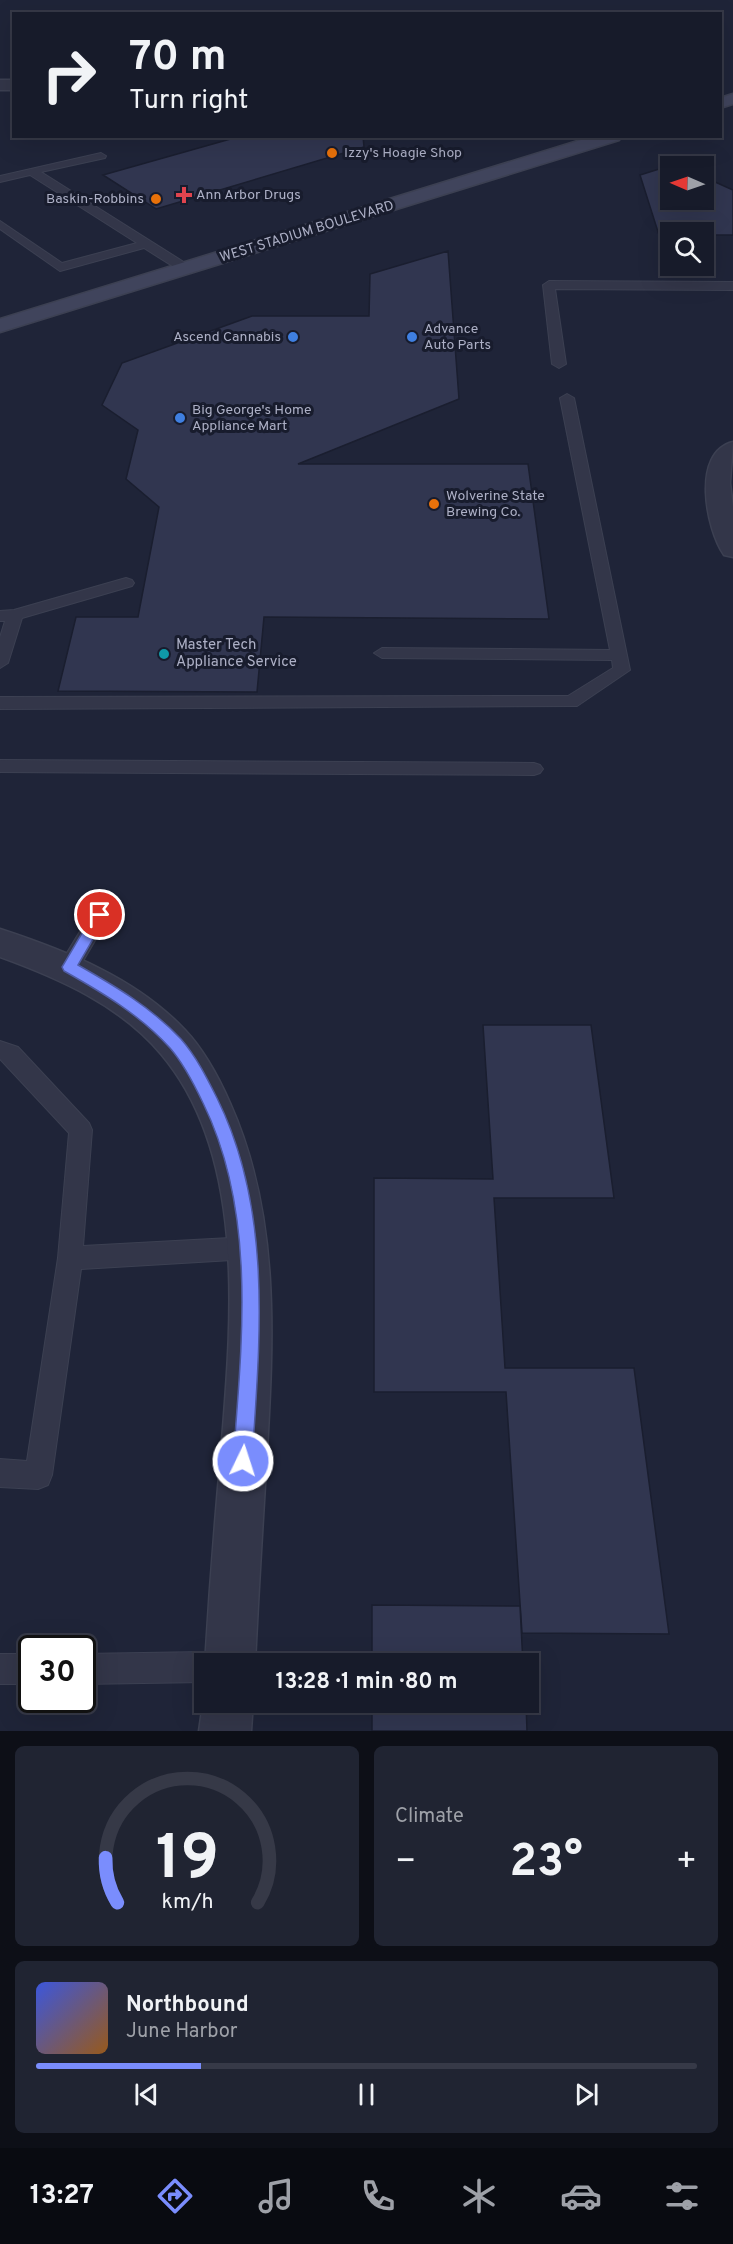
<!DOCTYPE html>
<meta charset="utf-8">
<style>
:root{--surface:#171b2a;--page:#202432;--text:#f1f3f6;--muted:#9ea1a8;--line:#363947;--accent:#7a8dfd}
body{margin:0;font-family:Overpass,sans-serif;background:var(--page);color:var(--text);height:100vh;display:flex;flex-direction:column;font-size:22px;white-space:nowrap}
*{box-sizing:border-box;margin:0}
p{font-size:20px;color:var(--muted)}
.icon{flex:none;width:33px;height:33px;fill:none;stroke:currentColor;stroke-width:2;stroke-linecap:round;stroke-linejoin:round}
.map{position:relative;height:1731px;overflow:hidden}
.panel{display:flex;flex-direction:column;gap:15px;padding:15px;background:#0d0f17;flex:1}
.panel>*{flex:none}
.banner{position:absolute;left:12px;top:12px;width:710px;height:126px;border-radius:0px;box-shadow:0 6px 24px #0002,0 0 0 2px var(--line);background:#171b2a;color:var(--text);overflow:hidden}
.needle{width:39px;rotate:272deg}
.controls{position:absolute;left:660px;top:156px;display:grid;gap:12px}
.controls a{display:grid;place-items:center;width:54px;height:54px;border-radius:0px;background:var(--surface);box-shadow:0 6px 24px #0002,0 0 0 2px var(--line);font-size:30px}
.speed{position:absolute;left:18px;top:1635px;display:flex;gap:12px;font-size:30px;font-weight:700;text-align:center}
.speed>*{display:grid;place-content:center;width:78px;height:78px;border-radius:50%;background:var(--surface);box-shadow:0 6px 24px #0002,0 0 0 2px var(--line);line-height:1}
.speed .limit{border:3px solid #111;border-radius:9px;background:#fff;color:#111}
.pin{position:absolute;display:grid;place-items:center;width:51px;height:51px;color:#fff;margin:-26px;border:3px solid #fff;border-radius:50%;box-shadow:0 2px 6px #0007}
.me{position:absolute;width:66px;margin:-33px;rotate:4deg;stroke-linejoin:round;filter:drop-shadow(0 0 4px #0008)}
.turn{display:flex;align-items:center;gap:21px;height:126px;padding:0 18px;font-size:27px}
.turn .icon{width:78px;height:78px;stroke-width:2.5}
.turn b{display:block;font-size:42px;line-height:51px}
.big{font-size:45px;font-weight:700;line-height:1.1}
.panel .widget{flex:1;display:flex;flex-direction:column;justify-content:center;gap:9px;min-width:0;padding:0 21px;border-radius:9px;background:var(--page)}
.panel .dial{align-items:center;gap:0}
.dial svg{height:156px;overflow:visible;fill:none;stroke:var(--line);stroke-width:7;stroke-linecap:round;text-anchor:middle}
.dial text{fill:var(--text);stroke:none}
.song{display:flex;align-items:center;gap:18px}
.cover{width:72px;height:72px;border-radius:9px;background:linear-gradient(135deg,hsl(230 70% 55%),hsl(30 70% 35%))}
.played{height:6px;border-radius:3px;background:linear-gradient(90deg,var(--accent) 25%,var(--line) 25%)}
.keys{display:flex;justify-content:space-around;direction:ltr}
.heat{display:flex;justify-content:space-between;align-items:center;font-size:33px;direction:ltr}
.panel .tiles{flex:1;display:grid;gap:15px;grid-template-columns:1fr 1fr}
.widget:last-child{grid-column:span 2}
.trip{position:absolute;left:194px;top:1653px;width:345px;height:60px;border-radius:0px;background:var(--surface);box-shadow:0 6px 24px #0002,0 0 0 2px var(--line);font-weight:700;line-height:60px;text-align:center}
.tab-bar{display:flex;height:96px;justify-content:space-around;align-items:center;background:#090b11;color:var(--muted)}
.tab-bar .icon{width:42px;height:42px}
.tab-bar .active{color:var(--accent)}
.tab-bar b{font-size:27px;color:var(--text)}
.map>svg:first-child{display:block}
.building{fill:#313650;stroke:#1a1e2f;stroke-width:1.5}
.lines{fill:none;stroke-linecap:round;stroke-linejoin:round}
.lane-casing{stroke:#3c4052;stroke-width:2}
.street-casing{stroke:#3c4052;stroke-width:3}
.secondary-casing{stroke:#3c4052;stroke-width:3}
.lane{fill:#333649;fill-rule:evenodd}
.street{fill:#333649;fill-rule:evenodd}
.secondary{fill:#40445c;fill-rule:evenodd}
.route{fill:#7a8dfd;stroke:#4f5ca4;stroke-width:1.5}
.food-dot{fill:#e8710a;stroke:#181c2d;stroke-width:2}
.health-dot{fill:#e0444e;stroke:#181c2d;stroke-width:2}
.shop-dot{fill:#3f7fe0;stroke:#181c2d;stroke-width:2}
.culture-dot{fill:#0f9aa8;stroke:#181c2d;stroke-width:2}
.labels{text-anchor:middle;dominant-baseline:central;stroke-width:6;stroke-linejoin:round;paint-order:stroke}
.far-poi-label{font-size:14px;fill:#adb0c6;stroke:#181c2d;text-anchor:start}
.far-street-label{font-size:14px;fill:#adb0c6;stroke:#181c2d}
.poi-label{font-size:15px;fill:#adb0c6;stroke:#181c2d;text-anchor:start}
</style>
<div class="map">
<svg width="733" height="1731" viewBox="0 0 733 1731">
<rect width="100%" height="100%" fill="#1f2438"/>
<g class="building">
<path d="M241 136H363L364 147 156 209 103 175Z"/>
<path d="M675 164 682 166H670V200H704V177L733 190V235H704V232L659 235 640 175Z"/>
<path d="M448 251 459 399 298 464H528L549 619 264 617 257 692 58 691 76 617H138L159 507 126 479 138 430 102 405 122 363 252 316H369L370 274Z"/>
<path d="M483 1025H591L614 1198H494L505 1368H634L669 1634 522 1633 506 1392H374V1178L493 1179Z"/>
<path d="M372 1605 520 1606 523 1664H372Z"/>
<path d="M372 1702H526L527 1731H372Z"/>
</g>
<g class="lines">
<g class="lane-casing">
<g id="lane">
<path d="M101 153 106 156 105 158 41 172 190 266V272H182L144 248 60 271 0 229V221L62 263 137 243 30 175 0 182V176Z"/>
<path d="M549 281 733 282V290L555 289 566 364 559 368 552 364 543 285Z"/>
<path d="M567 394 574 398 630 670 577 706 0 709V697L568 696 613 668 612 660 382 658 374 653 382 648 610 650 560 398Z"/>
<path d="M126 578 132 580 134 583 132 586 22 618 8 663 0 668V637L5 621H0V611L14 610Z"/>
<path d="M0 760 534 763 540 765 543 769 540 773 534 775 0 772Z"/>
<path d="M100 907 107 910 110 915 107 920 76 973 69 975 62 973 59 967 62 961 93 910Z"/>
<path d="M0 1041 18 1047 89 1123 92 1130 83 1246 249 1237 258 1240 261 1248 258 1256 249 1259 81 1269 52 1475 48 1485 38 1489 0 1487V1459L27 1461 58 1258 69 1133 0 1059Z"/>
<path d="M204 1652 215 1656 217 1664H204V1682L82 1684V1654Z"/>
<rect x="0" y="1654" width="32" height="30"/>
</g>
</g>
<g class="street-casing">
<g id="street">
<rect x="0" y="80" width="14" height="10"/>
<path d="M733 442 730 483 733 507V557L724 555C706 529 691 452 733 442Z"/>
<path d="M0 929C67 951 136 978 185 1030 204 1050 219 1078 230 1103 282 1219 273 1345 266 1469 262 1534 258 1599 255 1664H205C209 1597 214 1531 220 1465 230 1336 251 1160 161 1054 120 1005 58 978 0 957Z"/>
<path d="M204 1696V1702H253L251 1731H199Z"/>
</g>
</g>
<g class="secondary-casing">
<g id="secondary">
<path d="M733 94V104L720 108V98Z"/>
<path d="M594 136H621L619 140 0 332V319Z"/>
</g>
</g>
<use href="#lane" class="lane"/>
<use href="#street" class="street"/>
<use href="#secondary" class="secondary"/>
</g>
<path class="route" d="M100 910 107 915 78 965C115 986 151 1007 181 1039 196 1056 207 1078 217 1098 273 1211 260 1339 252 1461L250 1468 243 1471 236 1468 233 1461C242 1342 257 1213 203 1103 194 1084 184 1064 170 1048 140 1015 103 993 64 971L62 967 95 911Z"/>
<g class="food-dot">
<circle cx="332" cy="153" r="6"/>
<circle cx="156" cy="199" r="6"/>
<circle cx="434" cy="504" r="6"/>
</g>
<path class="health-dot" d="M181 186h6v6h6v6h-6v6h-6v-6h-6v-6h6z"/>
<g class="shop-dot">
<circle cx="293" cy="337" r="6"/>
<circle cx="412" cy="337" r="6"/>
<circle cx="180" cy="418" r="6"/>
</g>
<circle class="culture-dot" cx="164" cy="654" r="6"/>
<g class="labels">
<g class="far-poi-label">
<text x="344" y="153">Izzy's Hoagie Shop</text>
<text x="196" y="195">Ann Arbor Drugs</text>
<text x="144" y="199" text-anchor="end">Baskin-Robbins</text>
<text x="424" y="329">Advance<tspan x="424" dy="16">Auto Parts</tspan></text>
<text x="281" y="337" text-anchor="end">Ascend Cannabis</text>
<text x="192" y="410">Big George's Home<tspan x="192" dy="16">Appliance Mart</tspan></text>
<text x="446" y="496">Wolverine State<tspan x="446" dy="16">Brewing Co.</tspan></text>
</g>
<g class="far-street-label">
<text transform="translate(307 232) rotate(-17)">WEST STADIUM BOULEVARD</text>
</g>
<g class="poi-label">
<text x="176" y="645">Master Tech<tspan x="176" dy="17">Appliance Service</tspan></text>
</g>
</g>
</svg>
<div class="controls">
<a><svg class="needle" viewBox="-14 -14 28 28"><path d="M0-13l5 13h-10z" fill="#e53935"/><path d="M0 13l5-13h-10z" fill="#9ea1a8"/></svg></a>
<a><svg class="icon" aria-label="search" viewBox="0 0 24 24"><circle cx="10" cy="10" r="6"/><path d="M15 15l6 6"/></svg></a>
</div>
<div class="speed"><div class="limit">30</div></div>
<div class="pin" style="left:100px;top:915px;background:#d93025"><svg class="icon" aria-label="arrive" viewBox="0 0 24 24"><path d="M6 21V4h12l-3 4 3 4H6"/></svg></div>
<svg class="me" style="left:243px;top:1461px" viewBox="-20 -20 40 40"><circle r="17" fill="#7a8dfd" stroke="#fff" stroke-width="3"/><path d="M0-11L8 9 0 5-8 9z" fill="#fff"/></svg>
<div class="trip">13:28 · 1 min · 80 m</div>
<div class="banner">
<div class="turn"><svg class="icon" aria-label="right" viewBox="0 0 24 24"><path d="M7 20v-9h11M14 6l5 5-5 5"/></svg><div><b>70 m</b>Turn right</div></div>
</div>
</div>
<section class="panel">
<div class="tiles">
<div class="widget dial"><svg viewBox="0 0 100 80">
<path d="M14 69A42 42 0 1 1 86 69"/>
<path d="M14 69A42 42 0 0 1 8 46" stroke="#7a8dfd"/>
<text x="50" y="56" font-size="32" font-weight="700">19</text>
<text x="50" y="72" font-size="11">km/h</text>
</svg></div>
<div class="widget"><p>Climate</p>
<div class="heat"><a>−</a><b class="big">23°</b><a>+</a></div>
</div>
<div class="widget">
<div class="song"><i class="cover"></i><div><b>Northbound</b><p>June Harbor</p></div></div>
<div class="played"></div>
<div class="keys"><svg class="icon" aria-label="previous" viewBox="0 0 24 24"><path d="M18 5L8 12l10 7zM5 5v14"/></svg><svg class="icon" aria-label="pause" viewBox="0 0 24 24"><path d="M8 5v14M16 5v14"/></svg><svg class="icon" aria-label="next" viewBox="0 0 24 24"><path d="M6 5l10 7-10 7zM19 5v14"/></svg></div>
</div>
</div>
</section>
<nav class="tab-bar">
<b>13:27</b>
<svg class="icon active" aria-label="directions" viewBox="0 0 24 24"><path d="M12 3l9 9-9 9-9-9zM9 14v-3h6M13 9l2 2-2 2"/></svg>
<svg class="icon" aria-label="music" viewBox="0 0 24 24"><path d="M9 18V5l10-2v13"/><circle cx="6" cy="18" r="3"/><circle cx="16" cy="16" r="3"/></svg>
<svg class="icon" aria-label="phone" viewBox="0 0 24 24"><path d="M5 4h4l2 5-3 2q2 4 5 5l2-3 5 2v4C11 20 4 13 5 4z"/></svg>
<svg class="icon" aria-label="climate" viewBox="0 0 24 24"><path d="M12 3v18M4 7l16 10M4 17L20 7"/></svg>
<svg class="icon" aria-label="car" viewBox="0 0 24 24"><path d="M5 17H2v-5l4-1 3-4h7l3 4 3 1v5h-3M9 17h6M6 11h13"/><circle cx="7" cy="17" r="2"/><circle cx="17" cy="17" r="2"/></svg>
<svg class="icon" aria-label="filters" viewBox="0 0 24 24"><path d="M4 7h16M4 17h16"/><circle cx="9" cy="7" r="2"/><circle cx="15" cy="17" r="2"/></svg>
</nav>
